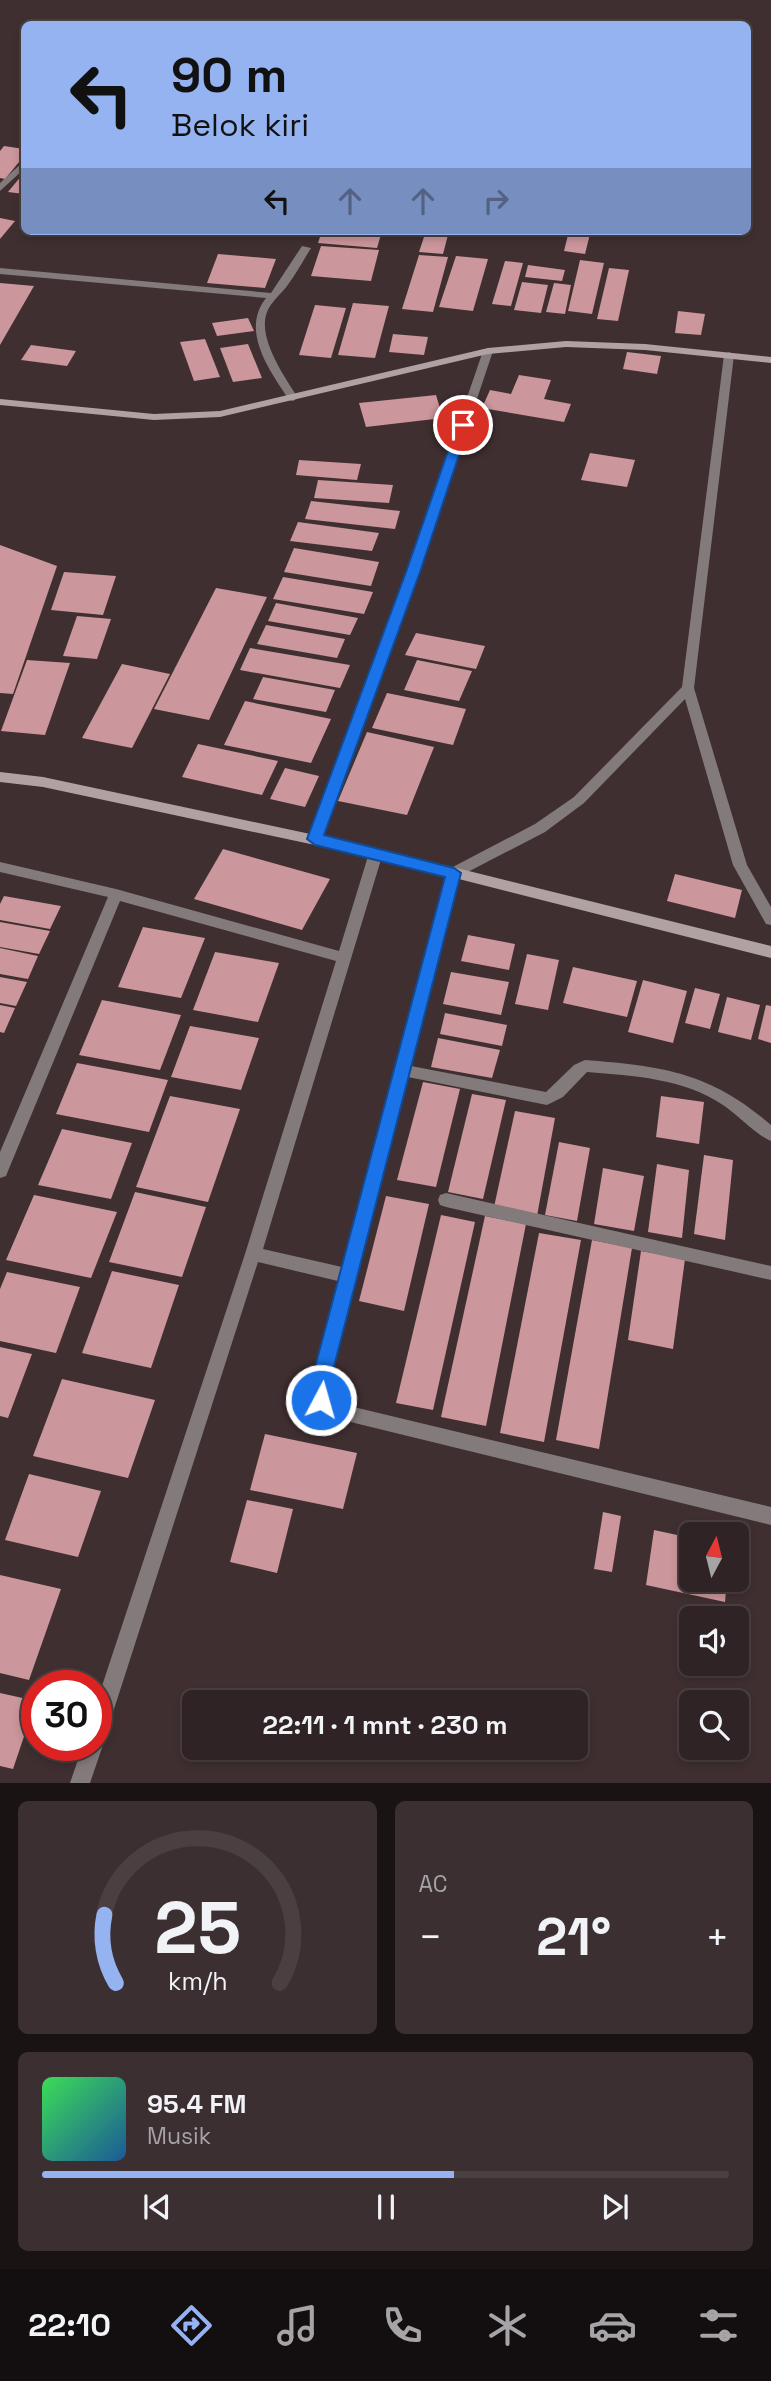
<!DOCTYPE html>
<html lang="id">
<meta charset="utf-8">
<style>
:root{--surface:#2f2325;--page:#3b2f32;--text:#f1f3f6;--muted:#a7a4a7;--line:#4a4042;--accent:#95b2f1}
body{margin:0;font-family:"Space Grotesk",sans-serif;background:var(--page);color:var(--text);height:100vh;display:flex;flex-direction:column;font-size:26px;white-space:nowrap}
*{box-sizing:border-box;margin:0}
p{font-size:23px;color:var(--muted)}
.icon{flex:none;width:38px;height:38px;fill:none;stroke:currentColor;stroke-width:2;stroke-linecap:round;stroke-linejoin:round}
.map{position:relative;height:1783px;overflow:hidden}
.panel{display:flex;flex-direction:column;gap:18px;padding:18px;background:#1a1314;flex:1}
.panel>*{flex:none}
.banner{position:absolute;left:21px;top:21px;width:730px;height:214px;border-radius:10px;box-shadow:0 4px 10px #0003,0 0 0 2px var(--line);background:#95b2f1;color:#111;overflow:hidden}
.needle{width:46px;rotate:7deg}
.buttons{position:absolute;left:679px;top:1522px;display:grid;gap:14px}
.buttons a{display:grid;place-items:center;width:70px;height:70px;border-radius:10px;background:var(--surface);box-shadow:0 4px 10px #0003,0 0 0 2px var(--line);font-size:35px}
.speed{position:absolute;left:21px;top:1670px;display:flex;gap:14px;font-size:35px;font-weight:700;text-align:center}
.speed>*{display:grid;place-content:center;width:91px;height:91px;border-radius:50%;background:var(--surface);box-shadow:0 4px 10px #0003,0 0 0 2px var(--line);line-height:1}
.speed .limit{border:10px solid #d22;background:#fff;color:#111}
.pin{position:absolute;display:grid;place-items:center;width:60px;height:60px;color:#fff;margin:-30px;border:4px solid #fff;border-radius:50%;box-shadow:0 2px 7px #0007}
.me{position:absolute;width:77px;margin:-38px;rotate:6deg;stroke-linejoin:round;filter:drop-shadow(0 0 5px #0008)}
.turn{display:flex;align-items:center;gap:24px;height:147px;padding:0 35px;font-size:32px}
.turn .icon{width:91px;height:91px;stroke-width:2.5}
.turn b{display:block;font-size:49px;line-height:60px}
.lanes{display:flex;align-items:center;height:66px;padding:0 35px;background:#0003;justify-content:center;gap:35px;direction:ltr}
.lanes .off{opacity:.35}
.big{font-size:52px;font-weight:800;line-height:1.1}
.panel .tile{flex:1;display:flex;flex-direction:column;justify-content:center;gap:10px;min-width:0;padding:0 24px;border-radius:10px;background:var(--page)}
.panel .dial{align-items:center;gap:0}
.dial svg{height:182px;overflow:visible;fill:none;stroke:var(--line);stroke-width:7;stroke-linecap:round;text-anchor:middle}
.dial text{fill:var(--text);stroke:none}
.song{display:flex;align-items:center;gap:21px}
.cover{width:84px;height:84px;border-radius:10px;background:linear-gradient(135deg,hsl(130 70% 55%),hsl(210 70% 35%))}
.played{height:7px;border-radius:4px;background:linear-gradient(90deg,var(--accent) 60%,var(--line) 60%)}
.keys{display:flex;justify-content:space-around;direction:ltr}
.heat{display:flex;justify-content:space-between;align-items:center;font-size:38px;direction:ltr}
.panel .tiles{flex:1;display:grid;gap:18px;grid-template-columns:1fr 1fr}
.tile:last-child{grid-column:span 2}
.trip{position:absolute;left:182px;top:1690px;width:406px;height:70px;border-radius:10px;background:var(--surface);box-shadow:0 4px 10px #0003,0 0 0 2px var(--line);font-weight:800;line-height:70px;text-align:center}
.tab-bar{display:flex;height:112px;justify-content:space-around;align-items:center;background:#130e0f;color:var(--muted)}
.tab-bar .icon{width:49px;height:49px}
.tab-bar .on{color:var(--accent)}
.tab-bar b{font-size:32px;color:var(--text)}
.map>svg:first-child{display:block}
.building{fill:#cb969c}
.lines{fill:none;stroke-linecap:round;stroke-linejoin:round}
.street{fill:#837a7b;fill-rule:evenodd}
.secondary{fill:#b0a2a3;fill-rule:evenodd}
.route{fill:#1a73e8;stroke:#114b97;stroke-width:2}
</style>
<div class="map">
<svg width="771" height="1783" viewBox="0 0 771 1783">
<rect width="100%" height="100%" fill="#3f2f31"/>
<g class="building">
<path d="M4 146 24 149V156L5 179 0 178V151Z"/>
<path d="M22 175H24V194L8 192Z"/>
<path d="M0 218 15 221 0 239Z"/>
<path d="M322 231H382L377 248 318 243Z"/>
<path d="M426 231H449L443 254 419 252Z"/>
<path d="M569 231 590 234 585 254 564 251Z"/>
<path d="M321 246 379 250 371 281 311 276Z"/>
<path d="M218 254 276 259 265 288 207 283Z"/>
<path d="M419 255 448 257 433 312 402 309Z"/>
<path d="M456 256 488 259 473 311 439 307Z"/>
<path d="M580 260 604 263 592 314 568 311Z"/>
<path d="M505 261 523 263 511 306 492 304Z"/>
<path d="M528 265 565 270 562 281 525 277Z"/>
<path d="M609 268 629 270 618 321 597 319Z"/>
<path d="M522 282 548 285 541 313 514 310Z"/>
<path d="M0 283 34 286 0 345Z"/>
<path d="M554 283 571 285 565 314 546 312Z"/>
<path d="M353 303 389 306 375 358 338 355Z"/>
<path d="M315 305 346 308 331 358 299 355Z"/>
<path d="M678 311 705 314 701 335 675 333Z"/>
<path d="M248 318 254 331 217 336 212 323Z"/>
<path d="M393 334 428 337 424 355 389 352Z"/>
<path d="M205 339 220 377 194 381 180 342Z"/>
<path d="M248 344 262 378 233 382 220 348Z"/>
<path d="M31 345 76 351 67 366 21 360Z"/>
<path d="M627 352 661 356 657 374 623 369Z"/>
<path d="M519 375 551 380 544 399 571 404 564 422 482 408 490 390 511 394Z"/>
<path d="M436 395 443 418 366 427 359 403Z"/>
<path d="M590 453 635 460 627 487 581 480Z"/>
<path d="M299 460 361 464 357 480 296 475Z"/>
<path d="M318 480 393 485 389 503 314 498Z"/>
<path d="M311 501 400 511 395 529 305 519Z"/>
<path d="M298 522 379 533 372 551 290 541Z"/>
<path d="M0 545 57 566 13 694 0 693Z"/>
<path d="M294 548 379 562 371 586 284 572Z"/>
<path d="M64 572 116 576 103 615 51 610Z"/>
<path d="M283 577 373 592 364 614 273 599Z"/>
<path d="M216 588 267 597 209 720 154 709Z"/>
<path d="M276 603 358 618 350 635 268 621Z"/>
<path d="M77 616 111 619 97 659 63 656Z"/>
<path d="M266 625 345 639 337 658 257 644Z"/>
<path d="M416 633 485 646 476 669 405 655Z"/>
<path d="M250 648 350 665 340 688 240 670Z"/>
<path d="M27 660 70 663 45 735 1 731Z"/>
<path d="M417 660 472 671 459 701 404 690Z"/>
<path d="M122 664 170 674 132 748 82 738Z"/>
<path d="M263 677 335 690 326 712 253 699Z"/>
<path d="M387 693 466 709 453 745 372 728Z"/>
<path d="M245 701 331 719 311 763 224 745Z"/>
<path d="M367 732 434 747 407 815 338 801Z"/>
<path d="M198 744 278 761 262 795 182 777Z"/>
<path d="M285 768 319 776 305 807 270 799Z"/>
<path d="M223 849 330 879 302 930 194 899Z"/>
<path d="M675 874 742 890 735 918 667 901Z"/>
<path d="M4 896 61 906 50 929 0 920V904Z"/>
<path d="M0 922 50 931 39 954 0 947Z"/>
<path d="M143 927 205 938 181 998 118 987Z"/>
<path d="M468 935 515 944 509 970 461 961Z"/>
<path d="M0 948 38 956 28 979 0 974Z"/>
<path d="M215 952 279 963 258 1022 193 1010Z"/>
<path d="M527 954 559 960 548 1010 515 1004Z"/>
<path d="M573 967 637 981 627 1017 563 1003Z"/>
<path d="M451 972 509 982 501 1015 443 1004Z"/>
<path d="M0 977 27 982 16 1006 0 1003Z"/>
<path d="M643 980 687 991 673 1043 628 1032Z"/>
<path d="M695 988 720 994 710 1029 685 1023Z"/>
<path d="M727 997 760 1005 751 1040 718 1032Z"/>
<path d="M102 1000 181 1015 160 1070 79 1055Z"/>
<path d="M0 1005 15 1008 4 1033 0 1032Z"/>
<path d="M766 1005 771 1006V1043L758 1039Z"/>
<path d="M445 1013 507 1025 502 1046 440 1034Z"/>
<path d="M190 1026 259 1038 241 1090 171 1077Z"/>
<path d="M438 1038 500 1050 492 1078 431 1067Z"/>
<path d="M77 1063 168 1080 149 1132 56 1114Z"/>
<path d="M423 1082 460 1089 436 1187 397 1180Z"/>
<path d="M472 1094 506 1100 483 1199 448 1192Z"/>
<path d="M170 1096 240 1109 208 1202 136 1187Z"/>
<path d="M661 1096 704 1102 699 1144 656 1137Z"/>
<path d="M515 1111 555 1118 537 1216 494 1207Z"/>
<path d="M62 1129 132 1143 111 1199 38 1185Z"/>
<path d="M559 1142 590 1148 577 1221 545 1215Z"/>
<path d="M704 1155 733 1160 725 1240 694 1234Z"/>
<path d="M657 1164 689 1170 682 1238 648 1232Z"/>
<path d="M603 1168 644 1176 634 1231 594 1224Z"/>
<path d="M135 1192 206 1207 182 1277 109 1262Z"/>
<path d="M34 1195 117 1212 91 1278 6 1260Z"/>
<path d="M386 1196 429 1204 404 1311 359 1301Z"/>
<path d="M441 1215 475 1222 433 1410 396 1403Z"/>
<path d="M485 1216 526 1224 486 1426 441 1417Z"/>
<path d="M539 1233 581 1240 544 1442 500 1433Z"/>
<path d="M592 1240 632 1248 599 1449 556 1440Z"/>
<path d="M641 1251 685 1259 673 1349 628 1340Z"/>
<path d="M112 1271 179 1285 151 1368 82 1353Z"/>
<path d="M7 1272 80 1287 56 1353 0 1341V1289Z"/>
<path d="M0 1347 32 1354 8 1418 0 1416Z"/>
<path d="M62 1379 155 1400 128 1478 33 1456Z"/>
<path d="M265 1434 357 1453 343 1509 250 1490Z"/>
<path d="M29 1474 101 1491 78 1557 5 1540Z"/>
<path d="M247 1500 293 1509 277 1573 230 1562Z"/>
<path d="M603 1512 621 1516 612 1572 594 1569Z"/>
<path d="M654 1530 691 1538V1580H727L725 1602 646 1585Z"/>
<path d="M0 1575 61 1589 29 1680 0 1673Z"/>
<path d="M0 1693 36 1701 13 1769 0 1766Z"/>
</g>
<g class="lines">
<g class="street">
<path d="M24 161V169L0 191V183Z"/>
<path d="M302 246 311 248C303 261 296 274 287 286 281 294 271 302 267 312 257 338 285 377 298 398L293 401 289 400C270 371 240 331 266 298L0 274V268L271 293Z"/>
<path d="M488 348 493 351 419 572 322 839 320 843H310L308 839 407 572 483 351Z"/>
<path d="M729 352 734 355 694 688 747 865 771 907V925L766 924 733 865 685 699 584 803 545 832 460 876 411 1066 546 1092 574 1065 585 1060C662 1066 710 1072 771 1125V1141C756 1135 738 1115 723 1105 683 1078 634 1076 587 1072L563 1097 547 1105 408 1077 327 1390 328 1395 337 1403 771 1507V1525L326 1416 315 1406 309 1390 338 1281 258 1262 106 1734 101 1741 103 1745 90 1783H70L83 1745H96V1704L245 1254 336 961 120 901 8 1171 6 1176 0 1178V1152L108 897 0 872V862L116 889 339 951 369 853 371 849H381L383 853 263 1249 342 1267 449 869 535 824 574 797 682 687 724 355Z"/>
<path d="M446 1193 771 1266V1280L446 1207 440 1205 438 1200 440 1195Z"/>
</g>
<g class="secondary">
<path d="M566 341 645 344 771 357V363L645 350 566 347 488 354 220 417 154 420 0 405V399L154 414 220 411 488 348Z"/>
<path d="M0 772 43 777 376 848 771 946V958L376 858 43 787 0 782Z"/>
</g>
</g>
<path class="route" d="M463 421 469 425 420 572 324 835 454 868 461 873 328 1390 331 1400 328 1407 321 1409 314 1407 309 1390 445 877 315 845 307 839 406 572 457 425Z"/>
</svg>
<div class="buttons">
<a><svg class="needle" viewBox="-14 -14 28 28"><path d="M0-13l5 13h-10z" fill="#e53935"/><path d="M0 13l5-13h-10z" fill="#a7a4a7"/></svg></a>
<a><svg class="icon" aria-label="sound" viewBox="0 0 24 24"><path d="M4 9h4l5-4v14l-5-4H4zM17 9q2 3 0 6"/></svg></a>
<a><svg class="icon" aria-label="search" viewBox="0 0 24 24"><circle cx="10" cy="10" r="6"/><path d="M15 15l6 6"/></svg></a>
</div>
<div class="speed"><div class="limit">30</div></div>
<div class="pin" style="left:463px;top:425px;background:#d93025"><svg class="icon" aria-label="arrive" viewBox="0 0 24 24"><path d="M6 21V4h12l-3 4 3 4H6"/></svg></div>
<svg class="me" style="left:321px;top:1400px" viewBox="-20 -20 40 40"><circle r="17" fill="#1a73e8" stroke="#fff" stroke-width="3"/><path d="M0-11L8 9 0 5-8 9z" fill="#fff"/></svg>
<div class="trip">22:11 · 1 mnt · 230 m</div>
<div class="banner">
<div class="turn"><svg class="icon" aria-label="left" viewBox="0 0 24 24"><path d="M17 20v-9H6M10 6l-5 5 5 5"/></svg><div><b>90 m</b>Belok kiri</div></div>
<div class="lanes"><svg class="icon" aria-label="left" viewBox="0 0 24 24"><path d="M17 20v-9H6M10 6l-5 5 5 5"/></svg><svg class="icon off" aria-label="ahead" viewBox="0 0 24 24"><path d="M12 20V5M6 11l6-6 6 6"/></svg><svg class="icon off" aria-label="ahead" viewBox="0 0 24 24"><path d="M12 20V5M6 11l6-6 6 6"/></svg><svg class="icon off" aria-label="right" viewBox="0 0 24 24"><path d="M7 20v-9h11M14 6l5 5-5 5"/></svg></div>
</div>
</div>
<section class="panel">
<div class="tiles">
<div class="tile dial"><svg viewBox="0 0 100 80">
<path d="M14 69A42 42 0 1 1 86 69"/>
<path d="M14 69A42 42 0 0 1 9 39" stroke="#95b2f1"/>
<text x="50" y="56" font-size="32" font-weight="700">25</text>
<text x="50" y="72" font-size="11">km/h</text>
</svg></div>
<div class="tile"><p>AC</p>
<div class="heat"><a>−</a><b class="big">21°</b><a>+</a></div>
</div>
<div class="tile">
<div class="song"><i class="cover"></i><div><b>95.4 FM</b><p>Musik</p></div></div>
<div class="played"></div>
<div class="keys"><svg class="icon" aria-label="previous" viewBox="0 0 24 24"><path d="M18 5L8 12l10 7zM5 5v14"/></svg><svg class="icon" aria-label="pause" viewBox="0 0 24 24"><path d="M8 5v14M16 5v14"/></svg><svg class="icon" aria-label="next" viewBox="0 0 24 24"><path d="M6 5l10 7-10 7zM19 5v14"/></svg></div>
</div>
</div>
</section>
<nav class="tab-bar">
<b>22:10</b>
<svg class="icon on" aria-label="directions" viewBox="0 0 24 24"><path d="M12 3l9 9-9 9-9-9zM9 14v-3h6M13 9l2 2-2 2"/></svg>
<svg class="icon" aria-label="music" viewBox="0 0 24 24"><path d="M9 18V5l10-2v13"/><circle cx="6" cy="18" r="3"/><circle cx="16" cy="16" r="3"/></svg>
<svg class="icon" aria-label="phone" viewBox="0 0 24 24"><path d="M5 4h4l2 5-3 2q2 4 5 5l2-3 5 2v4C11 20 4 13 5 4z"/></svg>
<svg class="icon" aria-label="climate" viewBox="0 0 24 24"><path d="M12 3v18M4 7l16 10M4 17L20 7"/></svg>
<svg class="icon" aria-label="car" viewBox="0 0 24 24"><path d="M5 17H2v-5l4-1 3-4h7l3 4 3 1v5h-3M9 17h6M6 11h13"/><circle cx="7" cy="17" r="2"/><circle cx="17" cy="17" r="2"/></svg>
<svg class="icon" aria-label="filters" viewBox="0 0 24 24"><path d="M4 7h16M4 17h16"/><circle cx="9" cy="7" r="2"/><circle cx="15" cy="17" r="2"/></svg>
</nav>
